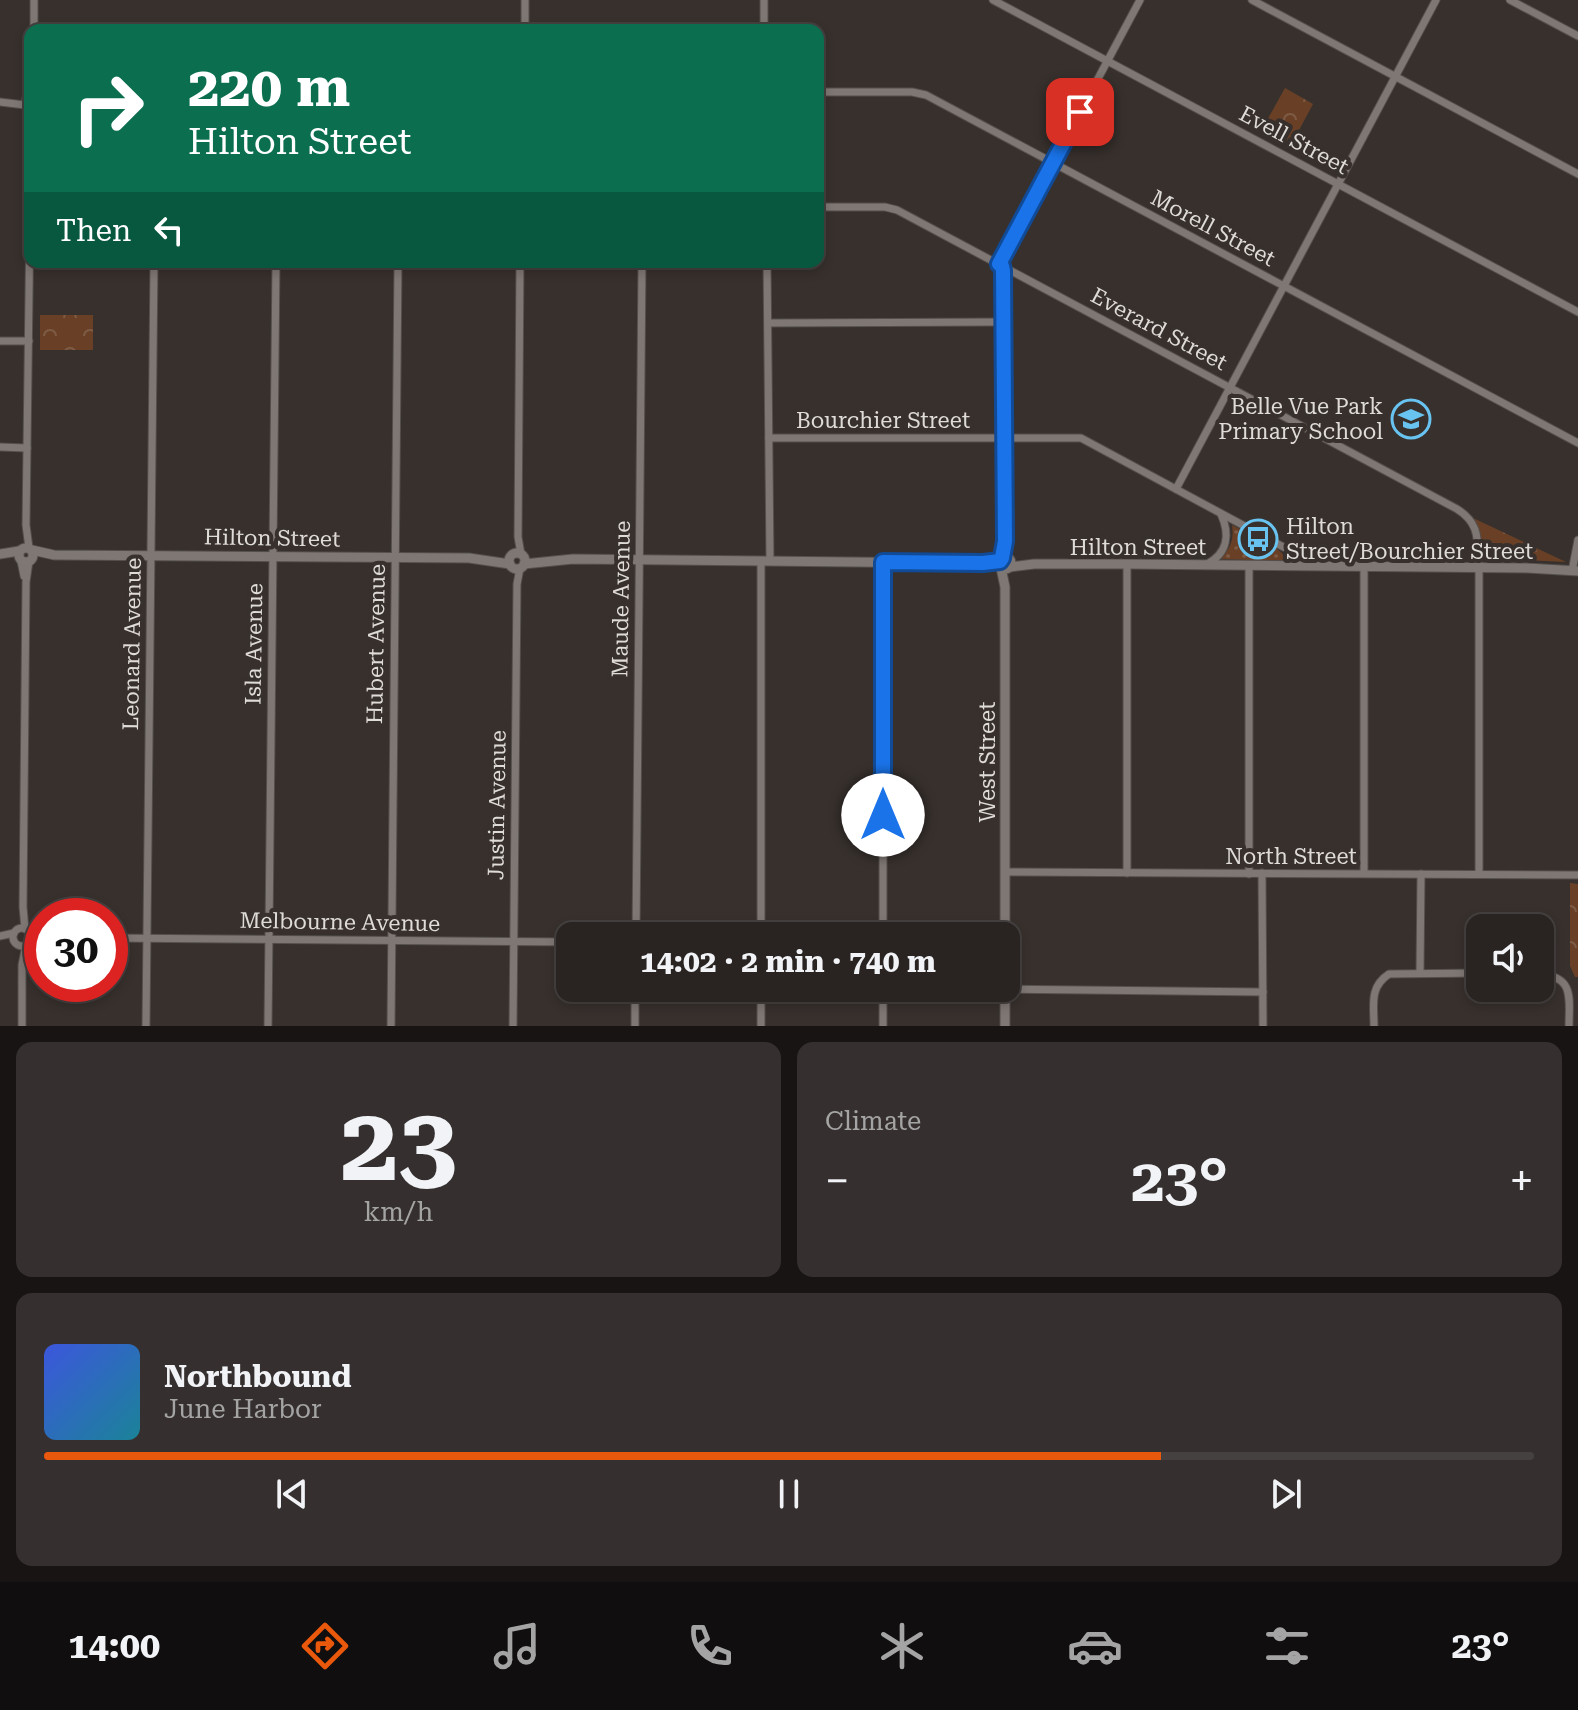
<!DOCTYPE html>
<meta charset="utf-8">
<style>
:root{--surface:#292422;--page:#35302f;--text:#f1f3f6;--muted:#a5a4a5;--line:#454140;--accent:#ea580c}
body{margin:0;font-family:"Roboto Serif",serif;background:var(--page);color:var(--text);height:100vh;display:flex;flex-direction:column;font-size:30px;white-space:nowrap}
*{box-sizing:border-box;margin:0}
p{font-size:26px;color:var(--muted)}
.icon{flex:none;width:44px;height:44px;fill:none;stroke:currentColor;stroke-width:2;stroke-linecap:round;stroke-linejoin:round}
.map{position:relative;height:1026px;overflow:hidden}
.sheet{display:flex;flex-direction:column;gap:16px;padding:16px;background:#171413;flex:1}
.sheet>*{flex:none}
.hud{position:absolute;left:24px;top:24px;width:800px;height:244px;border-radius:16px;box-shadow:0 4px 12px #0003,0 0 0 2px var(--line);background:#0b6e4f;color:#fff;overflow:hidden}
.buttons{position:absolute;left:1466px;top:914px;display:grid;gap:16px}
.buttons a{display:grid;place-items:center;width:88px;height:88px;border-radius:16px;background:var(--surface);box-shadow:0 4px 12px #0003,0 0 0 2px var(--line);font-size:40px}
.speed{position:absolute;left:24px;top:898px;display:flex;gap:16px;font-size:40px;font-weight:700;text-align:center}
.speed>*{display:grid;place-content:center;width:104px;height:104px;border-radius:50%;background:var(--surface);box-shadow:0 4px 12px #0003,0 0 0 2px var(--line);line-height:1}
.speed .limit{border:12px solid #d22;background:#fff;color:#111}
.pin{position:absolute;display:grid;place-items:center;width:68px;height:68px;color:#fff;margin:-34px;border-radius:16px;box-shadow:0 4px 12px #0006}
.me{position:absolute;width:88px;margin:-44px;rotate:0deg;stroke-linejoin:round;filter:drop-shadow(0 0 6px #0008)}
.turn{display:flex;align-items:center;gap:28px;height:168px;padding:0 32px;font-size:36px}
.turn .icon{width:104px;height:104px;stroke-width:2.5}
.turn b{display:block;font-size:56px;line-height:68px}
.then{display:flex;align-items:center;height:76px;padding:0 32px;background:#0003;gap:16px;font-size:30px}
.big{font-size:60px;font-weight:700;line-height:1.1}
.sheet .tile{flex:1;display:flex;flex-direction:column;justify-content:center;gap:12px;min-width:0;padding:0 28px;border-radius:16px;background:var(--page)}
.sheet .dial{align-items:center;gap:0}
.dial b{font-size:104px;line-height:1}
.song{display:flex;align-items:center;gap:24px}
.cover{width:96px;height:96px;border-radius:12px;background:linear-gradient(135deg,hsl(230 70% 55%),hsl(190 70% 35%))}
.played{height:8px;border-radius:4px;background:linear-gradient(90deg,var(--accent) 75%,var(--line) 75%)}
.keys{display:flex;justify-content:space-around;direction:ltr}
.heat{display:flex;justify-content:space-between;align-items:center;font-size:44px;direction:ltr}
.sheet .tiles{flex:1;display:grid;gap:16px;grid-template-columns:1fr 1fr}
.tile:last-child{grid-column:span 2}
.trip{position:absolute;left:556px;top:922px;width:464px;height:80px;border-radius:16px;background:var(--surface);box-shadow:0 4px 12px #0003,0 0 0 2px var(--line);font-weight:700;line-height:80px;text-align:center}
.tab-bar{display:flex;height:128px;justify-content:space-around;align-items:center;background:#100e0e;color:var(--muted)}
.tab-bar .icon{width:56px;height:56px}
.tab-bar .selected{color:var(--accent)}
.tab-bar b{font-size:36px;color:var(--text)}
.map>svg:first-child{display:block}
.grass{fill:url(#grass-dots)}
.park{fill:url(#park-crowns)}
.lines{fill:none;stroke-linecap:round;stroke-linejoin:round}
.minor-casing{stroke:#544f4c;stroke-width:9}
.tertiary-casing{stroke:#544f4c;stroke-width:11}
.minor{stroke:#7f7773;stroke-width:7}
.tertiary{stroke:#7f7773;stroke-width:9}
.route-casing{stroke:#114b97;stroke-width:20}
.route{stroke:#1a73e8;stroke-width:14}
.labels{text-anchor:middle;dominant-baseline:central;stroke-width:8;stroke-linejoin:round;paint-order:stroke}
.street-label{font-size:22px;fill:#dfdbd9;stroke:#37302d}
.poi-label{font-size:22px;fill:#dfdbd9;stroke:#37302d;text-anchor:end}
</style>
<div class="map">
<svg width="1578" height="1026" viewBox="0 0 1578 1026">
<defs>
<pattern id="grass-dots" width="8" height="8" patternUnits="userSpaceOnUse" patternTransform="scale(2)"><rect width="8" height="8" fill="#694026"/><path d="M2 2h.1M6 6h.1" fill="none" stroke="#7e5b45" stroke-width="1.8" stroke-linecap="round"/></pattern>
<pattern id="park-crowns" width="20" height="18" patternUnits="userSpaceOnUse" patternTransform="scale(2)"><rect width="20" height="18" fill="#694026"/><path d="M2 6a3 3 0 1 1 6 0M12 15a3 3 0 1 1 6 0" fill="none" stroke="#7e5b45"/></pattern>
</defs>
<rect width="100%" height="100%" fill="#37302d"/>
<path class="grass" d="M1232 525 1277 549 1284 555 1282 561 1221 559C1231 547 1234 540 1232 525Z"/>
<g class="park">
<path d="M1285 88 1313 104 1290 147 1261 131Z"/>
<rect x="40" y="315" width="53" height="35"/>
<path d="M1473 518 1566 562 1484 558 1482 541Z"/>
<path d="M1570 883 1578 884V977H1575L1570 966Z"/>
</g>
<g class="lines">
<g class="minor-casing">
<g id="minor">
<path d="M764 0V30"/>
<path d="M993 0 1578 312"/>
<path d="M1252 0 1578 174"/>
<path d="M1510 0 1578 36"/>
<path d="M34 30V0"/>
<path d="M525 30V0"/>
<path d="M818 92H912L926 95 1578 443"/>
<path d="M30 95 26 98 25 103 30 109"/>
<path d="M0 102 25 105"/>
<path d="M818 207H885L897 210 1457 509C1481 524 1477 541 1479 567V874"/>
<path d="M520 262 518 537 521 554"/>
<path d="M767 262 770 561"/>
<path d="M999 264 1140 0"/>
<path d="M1002 266 1005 541 1009 558"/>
<path d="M768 323 1003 322"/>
<path d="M0 341H29"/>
<path d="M769 438H1081L1289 550 1293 555 1295 566"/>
<path d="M0 447 27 448"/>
<path d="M1176 489 1436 0"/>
<path d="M29 548 26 525 30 216"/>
<path d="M21 561 24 576"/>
<path d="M761 561V936"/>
<path d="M883 562V936"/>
<path d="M1207 564C1228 553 1230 534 1221 514"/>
<path d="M1249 565V874"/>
<path d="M1572 571 1578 540"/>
<path d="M1005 872 1578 875"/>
<path d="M1127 873V564"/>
<path d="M1262 873 1263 1026"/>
<path d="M1364 873V566"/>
<circle cx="22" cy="937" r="9"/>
<path d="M25 929 23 907 26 582 29 561"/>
<path d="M30 933 42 935"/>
<path d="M0 936 14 933"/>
<path d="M636 936 642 262"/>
<path d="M110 938 570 942"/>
<path d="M1420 972 1421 874"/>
<path d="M1540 974C1575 977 1569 999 1569 1026"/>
<path d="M761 988V1026"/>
<path d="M883 988V1026"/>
<path d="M1005 989 1263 992"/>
<path d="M22 1026V965L26 945"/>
<path d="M146 1026 154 262"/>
<path d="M268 1026 276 262"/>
<path d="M391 1026 398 262"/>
<path d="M513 1026 517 584 520 568"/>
<path d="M635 1026V988"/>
<path d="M1374 1026C1374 1005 1369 987 1389 974L1480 973"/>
</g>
</g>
<g class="tertiary-casing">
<g id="tertiary">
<circle cx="26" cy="555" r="7"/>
<path d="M32 550 54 555 469 558 510 564"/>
<circle cx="517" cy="561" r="8"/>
<path d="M0 554 19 551"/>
<circle cx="1005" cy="563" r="6"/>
<path d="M524 564 573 559 944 563H983L1000 566"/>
<path d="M1010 567 1034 564H1127L1527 568 1578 571"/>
<path d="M1001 568 1005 587V936"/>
<path d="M1005 1026V988"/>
</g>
</g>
<use href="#minor" class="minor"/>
<use href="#tertiary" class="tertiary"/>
</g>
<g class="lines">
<g class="route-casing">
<path id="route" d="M883 815V562L983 563 1000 561 1002 558 1005 541 1003 271 1002 266 999 264 1080 112"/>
</g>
<use href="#route" class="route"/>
</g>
<defs>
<g id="school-ring" transform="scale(2)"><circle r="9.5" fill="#37302d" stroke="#69c3f1" stroke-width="1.5"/><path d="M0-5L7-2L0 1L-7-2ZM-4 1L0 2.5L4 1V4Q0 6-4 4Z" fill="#69c3f1"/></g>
<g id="bus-ring" transform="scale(2)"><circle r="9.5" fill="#37302d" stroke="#69c3f1" stroke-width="1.5"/><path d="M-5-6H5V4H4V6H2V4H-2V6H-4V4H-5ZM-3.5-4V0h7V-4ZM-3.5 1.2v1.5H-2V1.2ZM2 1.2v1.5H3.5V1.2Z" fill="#69c3f1"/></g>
</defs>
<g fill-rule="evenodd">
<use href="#school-ring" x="1411" y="419"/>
<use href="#bus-ring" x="1258" y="539"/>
</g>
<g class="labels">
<g class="street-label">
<text transform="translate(1294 140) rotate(28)">Evell Street</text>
<text transform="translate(1213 228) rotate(28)">Morell Street</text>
<text transform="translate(1159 329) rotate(28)">Everard Street</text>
<text x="883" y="420">Bourchier Street</text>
<text transform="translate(272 538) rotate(1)">Hilton Street</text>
<text x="1138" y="547">Hilton Street</text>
<text transform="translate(621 599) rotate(-89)">Maude Avenue</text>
<text transform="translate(132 644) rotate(-89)">Leonard Avenue</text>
<text transform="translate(254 644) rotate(-89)">Isla Avenue</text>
<text transform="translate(376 644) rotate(-89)">Hubert Avenue</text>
<text transform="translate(987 762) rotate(-90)">West Street</text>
<text transform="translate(497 805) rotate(-89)">Justin Avenue</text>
<text x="1291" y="856">North Street</text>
<text transform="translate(340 922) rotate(1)">Melbourne Avenue</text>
</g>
<g class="poi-label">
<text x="1383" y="406">Belle Vue Park<tspan x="1383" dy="25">Primary School</tspan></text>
<text x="1286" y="526" text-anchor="start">Hilton<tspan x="1286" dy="25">Street/Bourchier Street</tspan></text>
</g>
</g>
</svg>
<div class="buttons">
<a><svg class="icon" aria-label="sound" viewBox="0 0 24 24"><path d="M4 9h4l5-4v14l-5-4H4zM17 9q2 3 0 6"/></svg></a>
</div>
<div class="speed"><div class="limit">30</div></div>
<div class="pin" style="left:1080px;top:112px;background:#d93025"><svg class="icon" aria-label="arrive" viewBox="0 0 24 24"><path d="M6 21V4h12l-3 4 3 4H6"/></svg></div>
<svg class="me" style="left:883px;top:815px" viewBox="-20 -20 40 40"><circle r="19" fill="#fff"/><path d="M0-13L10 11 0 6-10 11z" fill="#1a73e8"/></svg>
<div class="trip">14:02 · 2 min · 740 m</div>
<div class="hud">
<div class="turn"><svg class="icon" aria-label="right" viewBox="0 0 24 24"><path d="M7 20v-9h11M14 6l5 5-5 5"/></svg><div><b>220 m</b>Hilton Street</div></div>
<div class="then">Then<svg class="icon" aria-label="left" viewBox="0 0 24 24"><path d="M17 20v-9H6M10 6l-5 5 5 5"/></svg></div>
</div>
</div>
<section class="sheet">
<div class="tiles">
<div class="tile dial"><b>23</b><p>km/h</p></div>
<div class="tile"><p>Climate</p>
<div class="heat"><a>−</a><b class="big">23°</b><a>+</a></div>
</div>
<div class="tile">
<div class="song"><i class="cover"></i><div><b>Northbound</b><p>June Harbor</p></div></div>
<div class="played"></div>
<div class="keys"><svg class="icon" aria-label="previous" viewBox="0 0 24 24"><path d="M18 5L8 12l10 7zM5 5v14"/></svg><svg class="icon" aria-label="pause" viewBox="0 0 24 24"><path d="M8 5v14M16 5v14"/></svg><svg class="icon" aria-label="next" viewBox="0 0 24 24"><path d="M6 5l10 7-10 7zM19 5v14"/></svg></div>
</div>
</div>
</section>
<nav class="tab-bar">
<b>14:00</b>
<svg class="icon selected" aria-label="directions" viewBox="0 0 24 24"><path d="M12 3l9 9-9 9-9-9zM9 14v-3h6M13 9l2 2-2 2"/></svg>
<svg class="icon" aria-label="music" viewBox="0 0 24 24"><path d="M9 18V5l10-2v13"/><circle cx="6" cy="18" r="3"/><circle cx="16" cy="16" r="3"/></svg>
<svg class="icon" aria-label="phone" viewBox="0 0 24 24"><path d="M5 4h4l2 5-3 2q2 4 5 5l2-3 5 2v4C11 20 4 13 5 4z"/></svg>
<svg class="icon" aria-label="climate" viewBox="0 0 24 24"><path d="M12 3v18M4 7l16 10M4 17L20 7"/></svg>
<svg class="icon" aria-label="car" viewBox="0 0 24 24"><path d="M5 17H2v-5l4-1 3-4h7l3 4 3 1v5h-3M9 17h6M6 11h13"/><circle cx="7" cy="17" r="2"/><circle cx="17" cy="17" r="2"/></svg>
<svg class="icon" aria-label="filters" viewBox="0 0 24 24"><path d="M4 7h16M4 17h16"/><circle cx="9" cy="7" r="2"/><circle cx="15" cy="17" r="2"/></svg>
<b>23°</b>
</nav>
